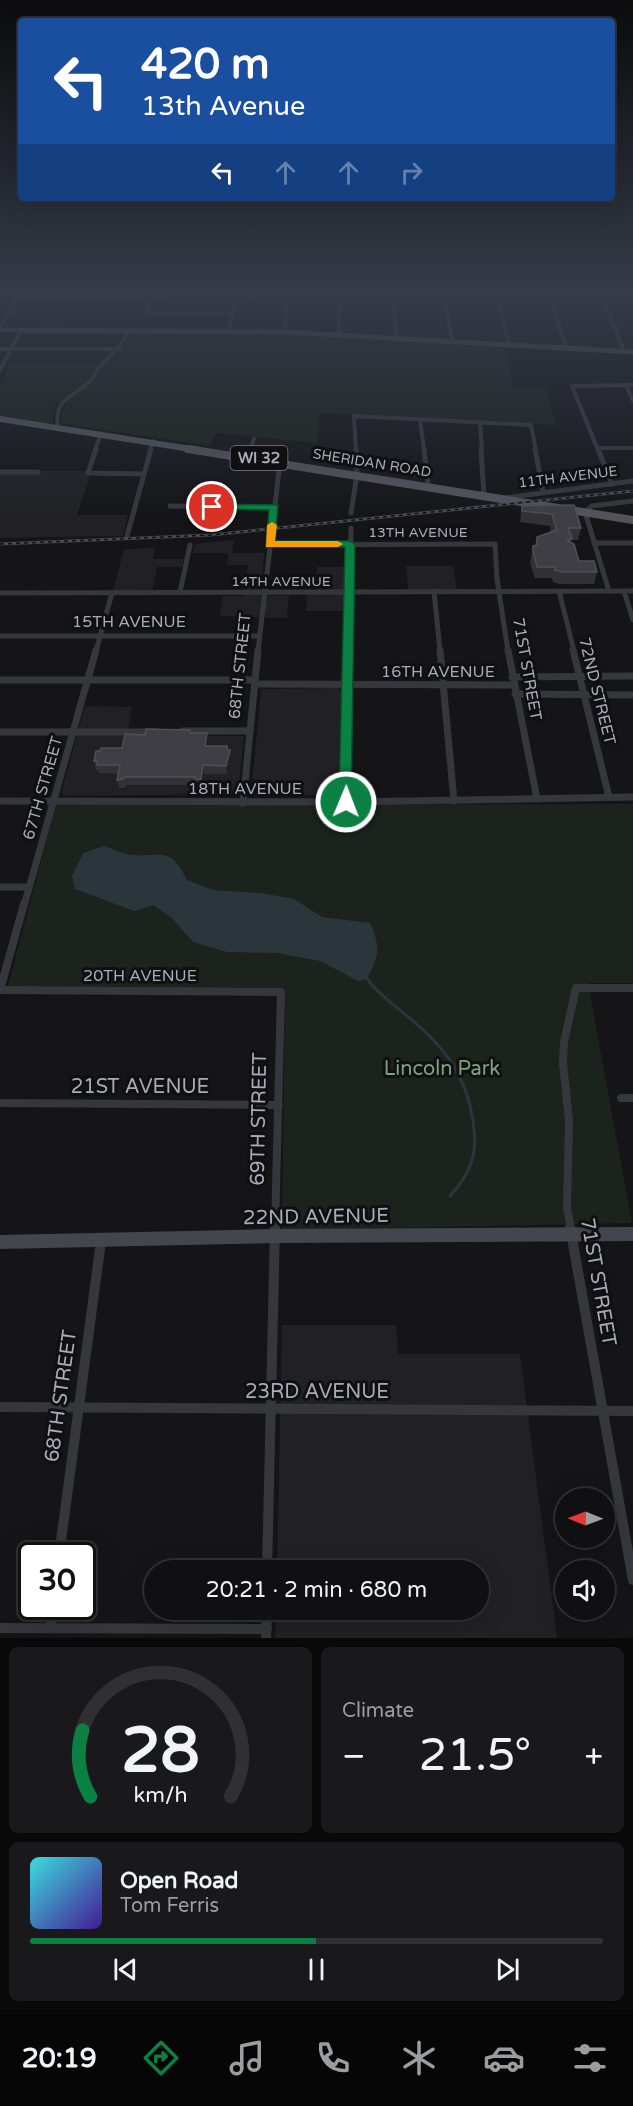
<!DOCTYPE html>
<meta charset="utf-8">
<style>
:root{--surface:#101012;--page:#19191b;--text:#f1f3f6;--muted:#9c9d9f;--line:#303032;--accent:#0b8043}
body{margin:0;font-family:"Varela Round",sans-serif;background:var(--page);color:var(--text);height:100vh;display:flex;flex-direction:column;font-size:22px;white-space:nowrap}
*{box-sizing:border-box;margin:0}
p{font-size:20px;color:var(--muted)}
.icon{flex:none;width:33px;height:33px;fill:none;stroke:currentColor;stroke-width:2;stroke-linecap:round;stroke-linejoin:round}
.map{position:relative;height:1638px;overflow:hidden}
.sheet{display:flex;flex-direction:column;gap:9px;padding:9px;background:#09090a;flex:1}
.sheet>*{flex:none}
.banner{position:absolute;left:18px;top:18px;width:597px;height:183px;border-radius:6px;box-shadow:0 6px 24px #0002,0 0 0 2px var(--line);background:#1a4fa0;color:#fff;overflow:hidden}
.needle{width:39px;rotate:271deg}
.fabs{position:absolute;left:555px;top:1488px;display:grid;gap:12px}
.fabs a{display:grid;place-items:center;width:60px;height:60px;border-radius:50%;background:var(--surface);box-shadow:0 6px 24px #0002,0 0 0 2px var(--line);font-size:30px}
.speed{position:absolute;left:18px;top:1542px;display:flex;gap:12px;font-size:30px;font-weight:700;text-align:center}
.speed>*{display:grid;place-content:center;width:78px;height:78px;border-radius:50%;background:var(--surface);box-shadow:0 6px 24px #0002,0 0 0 2px var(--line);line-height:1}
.speed .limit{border:3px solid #111;border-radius:9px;background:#fff;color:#111}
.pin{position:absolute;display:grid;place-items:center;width:51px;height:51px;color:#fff;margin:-26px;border:3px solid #fff;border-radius:50%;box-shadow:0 2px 6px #0007}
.me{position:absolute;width:66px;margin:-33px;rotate:1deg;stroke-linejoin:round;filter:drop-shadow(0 0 4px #0008)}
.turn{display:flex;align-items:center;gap:21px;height:126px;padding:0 24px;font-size:27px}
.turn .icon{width:78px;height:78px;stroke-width:2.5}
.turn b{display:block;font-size:42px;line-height:51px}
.lanes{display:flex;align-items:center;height:57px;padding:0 24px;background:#0003;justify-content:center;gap:30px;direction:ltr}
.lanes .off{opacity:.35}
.big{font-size:45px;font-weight:600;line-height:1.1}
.sheet .card{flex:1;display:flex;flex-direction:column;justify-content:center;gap:9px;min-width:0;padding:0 21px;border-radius:9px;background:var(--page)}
.sheet .dial{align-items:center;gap:0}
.dial svg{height:156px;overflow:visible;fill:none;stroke:var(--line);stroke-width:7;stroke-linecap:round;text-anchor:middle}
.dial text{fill:var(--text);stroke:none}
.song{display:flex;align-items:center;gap:18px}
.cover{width:72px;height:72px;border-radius:9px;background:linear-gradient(135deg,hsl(180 70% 55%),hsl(260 70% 35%))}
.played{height:6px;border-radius:3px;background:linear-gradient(90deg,var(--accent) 50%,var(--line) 50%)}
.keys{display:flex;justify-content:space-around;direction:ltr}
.heat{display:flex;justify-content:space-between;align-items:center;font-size:33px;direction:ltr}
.sheet .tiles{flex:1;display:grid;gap:9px;grid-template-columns:1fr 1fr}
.card:last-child{grid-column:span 2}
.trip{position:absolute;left:144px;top:1560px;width:345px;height:60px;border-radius:30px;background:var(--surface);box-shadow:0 6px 24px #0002,0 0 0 2px var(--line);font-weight:600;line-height:60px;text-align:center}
.tabs{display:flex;height:96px;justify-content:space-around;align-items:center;background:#060607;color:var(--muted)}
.tabs .icon{width:42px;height:42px}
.tabs .current{color:var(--accent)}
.tabs b{font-size:27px;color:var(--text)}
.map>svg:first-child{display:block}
.built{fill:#212125}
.green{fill:#1b231c}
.water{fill:#2b353c}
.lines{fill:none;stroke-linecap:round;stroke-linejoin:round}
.stream{stroke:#2b353c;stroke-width:3}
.street-far4{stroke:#36373d;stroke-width:4}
.street-far3{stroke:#36373d;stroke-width:5}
.street-far2{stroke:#36373d;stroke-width:7}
.street-far1{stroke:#36373d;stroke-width:8}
.street{stroke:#36373d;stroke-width:10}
.secondary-far1{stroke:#44464d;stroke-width:5}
.secondary{stroke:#44464d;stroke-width:14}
.primary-far1{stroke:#52545c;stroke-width:6}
.primary{stroke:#52545c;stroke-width:8}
.rail-casing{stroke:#494b52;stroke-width:3}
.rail{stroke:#101013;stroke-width:1.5;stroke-dasharray:4;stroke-linecap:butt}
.wall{fill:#313136}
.shaded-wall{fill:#202024}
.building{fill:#3e3e44;stroke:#4e5056;stroke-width:1.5}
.route{fill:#0b8043;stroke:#07532c;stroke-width:1.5}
.slow{fill:#f59e0b}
.labels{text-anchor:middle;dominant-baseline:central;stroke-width:6;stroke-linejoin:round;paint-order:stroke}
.far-street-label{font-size:14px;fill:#a7acb9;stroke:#101013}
.shield{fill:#101013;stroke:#7a7d87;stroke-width:1.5}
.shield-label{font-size:15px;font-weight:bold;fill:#a7acb9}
.street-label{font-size:16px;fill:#a7acb9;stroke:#101013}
.near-park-label{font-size:20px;fill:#7ca57f;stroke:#101013}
.near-street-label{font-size:20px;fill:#a7acb9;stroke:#101013}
</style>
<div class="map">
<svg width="633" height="1638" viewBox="0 0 633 1638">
<rect width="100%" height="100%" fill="#151518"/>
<g class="built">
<path d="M41 471H86V475H90L77 515H128L123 536 0 538V473H40Z"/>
<path d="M234 540 232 553H264L261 596 289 595 287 618 220 616 223 596H244L248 565H227L228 553H193L195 544Z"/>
<path d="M155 548 153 559H184L182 567H157L152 591H113L124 549Z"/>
<path d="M406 566H453L457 590H408Z"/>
<path d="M317 567H345V611H306L307 595H317Z"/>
<path d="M338 688 343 693 341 796 251 794 261 689Z"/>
<path d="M85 706 132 707 127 735 244 736 238 794 64 796 62 790Z"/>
<path d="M282 1325H396L398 1354H520L557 1638H275L276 1610H478V1570H277Z"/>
</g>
<g class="green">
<path d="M231 331 506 348 513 386H546L556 425 320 413 317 443 216 433 211 446 63 424 60 416 70 397 94 381 103 365 122 350 131 332Z"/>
<path d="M10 363 100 364C94 368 93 373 89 379 76 395 49 397 53 424L0 417V386Z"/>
<path d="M633 804V983H588L632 1223 282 1230 285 988 8 986 56 805Z"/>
</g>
<path class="water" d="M104 846C113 849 123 854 132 855 164 857 170 846 187 880L213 890 261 893 294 899 322 917 370 923C381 948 379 955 367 979L358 981 320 961 277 953 227 952 193 942 172 918 153 905 134 911 75 889 72 876 83 853Z"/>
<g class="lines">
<path class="stream" d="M367 979C378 994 393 1004 407 1016 444 1046 466 1074 473 1121 478 1153 472 1172 450 1196"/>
<g class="street-far4">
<path d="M339 292V335"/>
<path d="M444 292 452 341"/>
<path d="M549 292 566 348"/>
<path d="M0 293H18"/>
<path d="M150 297 146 313H233"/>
<path d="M394 297 396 338"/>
<path d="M497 297 509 345"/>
<path d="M603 297 624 352"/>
<path d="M16 298 633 297"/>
<path d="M0 328 19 292"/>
<path d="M229 330 237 292"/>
<path d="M284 332 288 297"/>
<path d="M0 349H120"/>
<path d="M0 370 21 330"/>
<path d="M626 385 633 401"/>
<path d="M420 419 424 450"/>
<path d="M480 423 482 450"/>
<path d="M58 427C52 396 79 396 93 378 96 374 96 369 100 366 114 351 120 349 129 330"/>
<path d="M597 448H633"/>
<path d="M95 450 101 433"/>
<path d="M150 450 153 441"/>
<path d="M250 450 254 439"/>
<path d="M356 450 354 416 531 425 536 450"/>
<path d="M598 450 572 386 633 385"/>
</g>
<g class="street-far3">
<path d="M96 449 88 473 143 474"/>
<path d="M424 449 428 485"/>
<path d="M481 449 484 495"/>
<path d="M535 449 543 491"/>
<path d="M598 449 612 484"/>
<path d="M248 457 251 449"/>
<path d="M0 472H38"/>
<path d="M505 498 633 481"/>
<path d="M170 506 274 507"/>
<path d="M351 513 357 474 356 449"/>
<path d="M127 536 151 449"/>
<path d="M594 543H633"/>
<path d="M270 545 495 544 497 579 508 651"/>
<path d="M434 591 440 651"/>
<path d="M559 591 574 651"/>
<path d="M609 591 585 512 592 506 633 501"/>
<path d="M624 591 633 620"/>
<path d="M180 592 190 545"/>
<path d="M0 593 633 591"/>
<path d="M0 636H259"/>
<path d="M96 651 112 593"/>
<path d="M258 651 280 462"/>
<path d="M349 651 351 528"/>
</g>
<g class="street-far2">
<path d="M440 650 454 801"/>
<path d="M508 650 537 799"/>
<path d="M573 650 609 797"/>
<path d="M512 677 633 676"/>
<path d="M0 680H255"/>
<path d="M255 684 514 685"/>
<path d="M515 694 633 695"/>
<path d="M183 731H250"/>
<path d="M0 732H153"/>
<path d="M0 801 346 802 633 797"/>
<path d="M346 802 349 650"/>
<path d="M243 803 258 650"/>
<path d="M0 887H29"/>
<path d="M24 906 96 650"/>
</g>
<g class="street-far1">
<path d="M0 990 281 992 275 1229"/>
<path d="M0 990 24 904"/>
<path d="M621 1098H633"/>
<path d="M0 1103 279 1105"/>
<path d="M571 1229 567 1208 569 1121 563 1063 564 1042 576 988H633"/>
</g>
<g class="street">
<path d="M570 1227 633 1580"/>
<path d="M0 1407 633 1411"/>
<path d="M59 1556 101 1241"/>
<path d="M267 1570 275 1227"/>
<path d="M0 1628 267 1629"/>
<path d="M50 1628 52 1606"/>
<path d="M266 1638 267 1610"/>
</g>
<path class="secondary-far1" d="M0 330 284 332 633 352"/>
<path class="secondary" d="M0 1242 276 1236 633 1234"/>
<path class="primary-far1" d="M0 419 197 450"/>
<path class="primary" d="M188 449 633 520"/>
<g class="rail-casing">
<path id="rail" d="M0 544 211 535 633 491"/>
</g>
<use href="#rail" class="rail"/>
</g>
<g class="wall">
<path d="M574 505 581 528 578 540H572L571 543 579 561 597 572 594 584H559L553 582 552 578H535L530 563 533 546 535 545 537 537 551 532 550 526 520 522 522 506Z"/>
<path d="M190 730V733L208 742V746L230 750 231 758 227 774H204L203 788H196L195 785H126L125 788H119L117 780 118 774 99 773 98 770H96L94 761 100 751 122 748 145 735Z"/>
</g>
<g class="shaded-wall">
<path d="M207 733 208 742 207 755 205 746Z"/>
<path d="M230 750 231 758 227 774 226 766Z"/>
<path d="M203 765 204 774 203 788 201 779Z"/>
</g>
<g class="building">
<path d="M574 505 581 528H568L572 538 567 541 574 544 579 561H594L597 572H562L555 570V567H537L533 551V546L537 545V537L557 530 552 514 522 511V506Z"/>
<path d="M146 729 190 730V733H207L205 746H227V750H230L226 766 203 765 201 779H195V777H124L123 779 117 780 120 765H97V761H94L96 751H100L101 748H122L125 734 145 735Z"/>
</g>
<linearGradient id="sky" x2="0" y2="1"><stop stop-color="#0c0c0d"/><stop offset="0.56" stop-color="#353b48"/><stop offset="1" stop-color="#353b48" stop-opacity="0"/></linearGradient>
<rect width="633" height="521" fill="url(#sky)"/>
<path class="route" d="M212 504 278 505 275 541H350L355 544 351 806H341L339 802 345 547H266L269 510 208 509V504Z"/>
<path class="slow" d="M272 522 277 525 275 541H338L343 544 338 547H266L267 525Z"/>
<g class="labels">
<g class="far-street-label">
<text transform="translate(372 463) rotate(9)">SHERIDAN ROAD</text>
<text transform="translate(568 477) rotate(-7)">11TH AVENUE</text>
<text x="418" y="532">13TH AVENUE</text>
<text x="281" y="581">14TH AVENUE</text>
</g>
<rect class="shield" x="230.5" y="446" width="57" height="24" rx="4.5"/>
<g class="shield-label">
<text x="259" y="458">WI 32</text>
</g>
<g class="street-label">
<text x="129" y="622">15TH AVENUE</text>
<text transform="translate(240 666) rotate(-84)">68TH STREET</text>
<text transform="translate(527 669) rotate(80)">71ST STREET</text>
<text x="438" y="672">16TH AVENUE</text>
<text transform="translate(597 691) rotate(76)">72ND STREET</text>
<text transform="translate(43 788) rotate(-74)">67TH STREET</text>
<text x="245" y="789">18TH AVENUE</text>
<text x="140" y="976">20TH AVENUE</text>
</g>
<g class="near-park-label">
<text x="442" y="1069">Lincoln Park</text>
</g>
<g class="near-street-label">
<text x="140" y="1087">21ST AVENUE</text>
<text transform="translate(259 1119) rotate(-89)">69TH STREET</text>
<text transform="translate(316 1217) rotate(-1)">22ND AVENUE</text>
<text transform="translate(598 1282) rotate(80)">71ST STREET</text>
<text x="317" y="1392">23RD AVENUE</text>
<text transform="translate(61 1396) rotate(-82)">68TH STREET</text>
</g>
</g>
</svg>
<div class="fabs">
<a><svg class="needle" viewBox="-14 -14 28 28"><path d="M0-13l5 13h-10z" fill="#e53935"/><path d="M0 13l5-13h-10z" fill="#9c9d9f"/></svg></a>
<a><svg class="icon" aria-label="sound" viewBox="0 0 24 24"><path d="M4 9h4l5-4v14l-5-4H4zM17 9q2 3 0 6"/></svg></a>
</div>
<div class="speed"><div class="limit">30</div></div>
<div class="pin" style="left:212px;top:507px;background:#d93025"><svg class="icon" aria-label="arrive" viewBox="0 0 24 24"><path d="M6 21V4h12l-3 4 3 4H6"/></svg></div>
<svg class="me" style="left:346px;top:802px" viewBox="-20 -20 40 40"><circle r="17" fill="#0b8043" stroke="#fff" stroke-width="3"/><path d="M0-11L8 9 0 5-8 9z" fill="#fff"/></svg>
<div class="trip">20:21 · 2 min · 680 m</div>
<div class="banner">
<div class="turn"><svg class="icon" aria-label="left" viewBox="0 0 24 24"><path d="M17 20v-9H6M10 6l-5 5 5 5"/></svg><div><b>420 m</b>13th Avenue</div></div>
<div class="lanes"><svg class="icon" aria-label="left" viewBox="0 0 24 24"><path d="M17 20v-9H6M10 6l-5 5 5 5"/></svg><svg class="icon off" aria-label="ahead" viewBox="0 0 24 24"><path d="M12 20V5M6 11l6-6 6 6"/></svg><svg class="icon off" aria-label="ahead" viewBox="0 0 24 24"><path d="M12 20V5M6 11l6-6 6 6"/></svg><svg class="icon off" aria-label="right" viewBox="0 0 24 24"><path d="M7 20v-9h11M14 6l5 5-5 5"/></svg></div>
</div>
</div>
<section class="sheet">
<div class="tiles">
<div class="card dial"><svg viewBox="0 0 100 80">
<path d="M14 69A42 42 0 1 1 86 69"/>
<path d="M14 69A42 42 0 0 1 10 35" stroke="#0b8043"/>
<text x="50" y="56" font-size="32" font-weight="700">28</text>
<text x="50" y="72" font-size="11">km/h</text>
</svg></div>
<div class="card"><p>Climate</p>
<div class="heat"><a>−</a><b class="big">21.5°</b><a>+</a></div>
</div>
<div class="card">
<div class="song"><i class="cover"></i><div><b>Open Road</b><p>Tom Ferris</p></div></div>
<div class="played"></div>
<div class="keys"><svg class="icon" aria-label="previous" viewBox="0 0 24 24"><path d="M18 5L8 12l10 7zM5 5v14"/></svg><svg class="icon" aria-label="pause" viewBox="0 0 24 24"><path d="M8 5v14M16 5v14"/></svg><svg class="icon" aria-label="next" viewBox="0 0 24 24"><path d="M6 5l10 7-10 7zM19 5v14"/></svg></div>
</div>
</div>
</section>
<nav class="tabs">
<b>20:19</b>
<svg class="icon current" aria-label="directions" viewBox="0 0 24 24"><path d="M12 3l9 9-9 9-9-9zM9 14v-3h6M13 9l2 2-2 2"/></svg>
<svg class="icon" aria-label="music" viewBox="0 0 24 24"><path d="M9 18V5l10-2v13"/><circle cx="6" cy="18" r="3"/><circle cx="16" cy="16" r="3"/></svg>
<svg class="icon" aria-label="phone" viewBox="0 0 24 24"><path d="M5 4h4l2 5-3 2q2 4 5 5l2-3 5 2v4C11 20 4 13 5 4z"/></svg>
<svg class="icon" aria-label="climate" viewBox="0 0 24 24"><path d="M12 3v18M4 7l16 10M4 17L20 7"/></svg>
<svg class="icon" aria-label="car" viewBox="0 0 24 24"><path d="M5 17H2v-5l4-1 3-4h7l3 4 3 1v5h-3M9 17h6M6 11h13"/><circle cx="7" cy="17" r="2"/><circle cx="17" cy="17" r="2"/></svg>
<svg class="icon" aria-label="filters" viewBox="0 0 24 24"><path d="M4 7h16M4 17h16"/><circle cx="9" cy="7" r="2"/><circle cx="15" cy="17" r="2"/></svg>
</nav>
